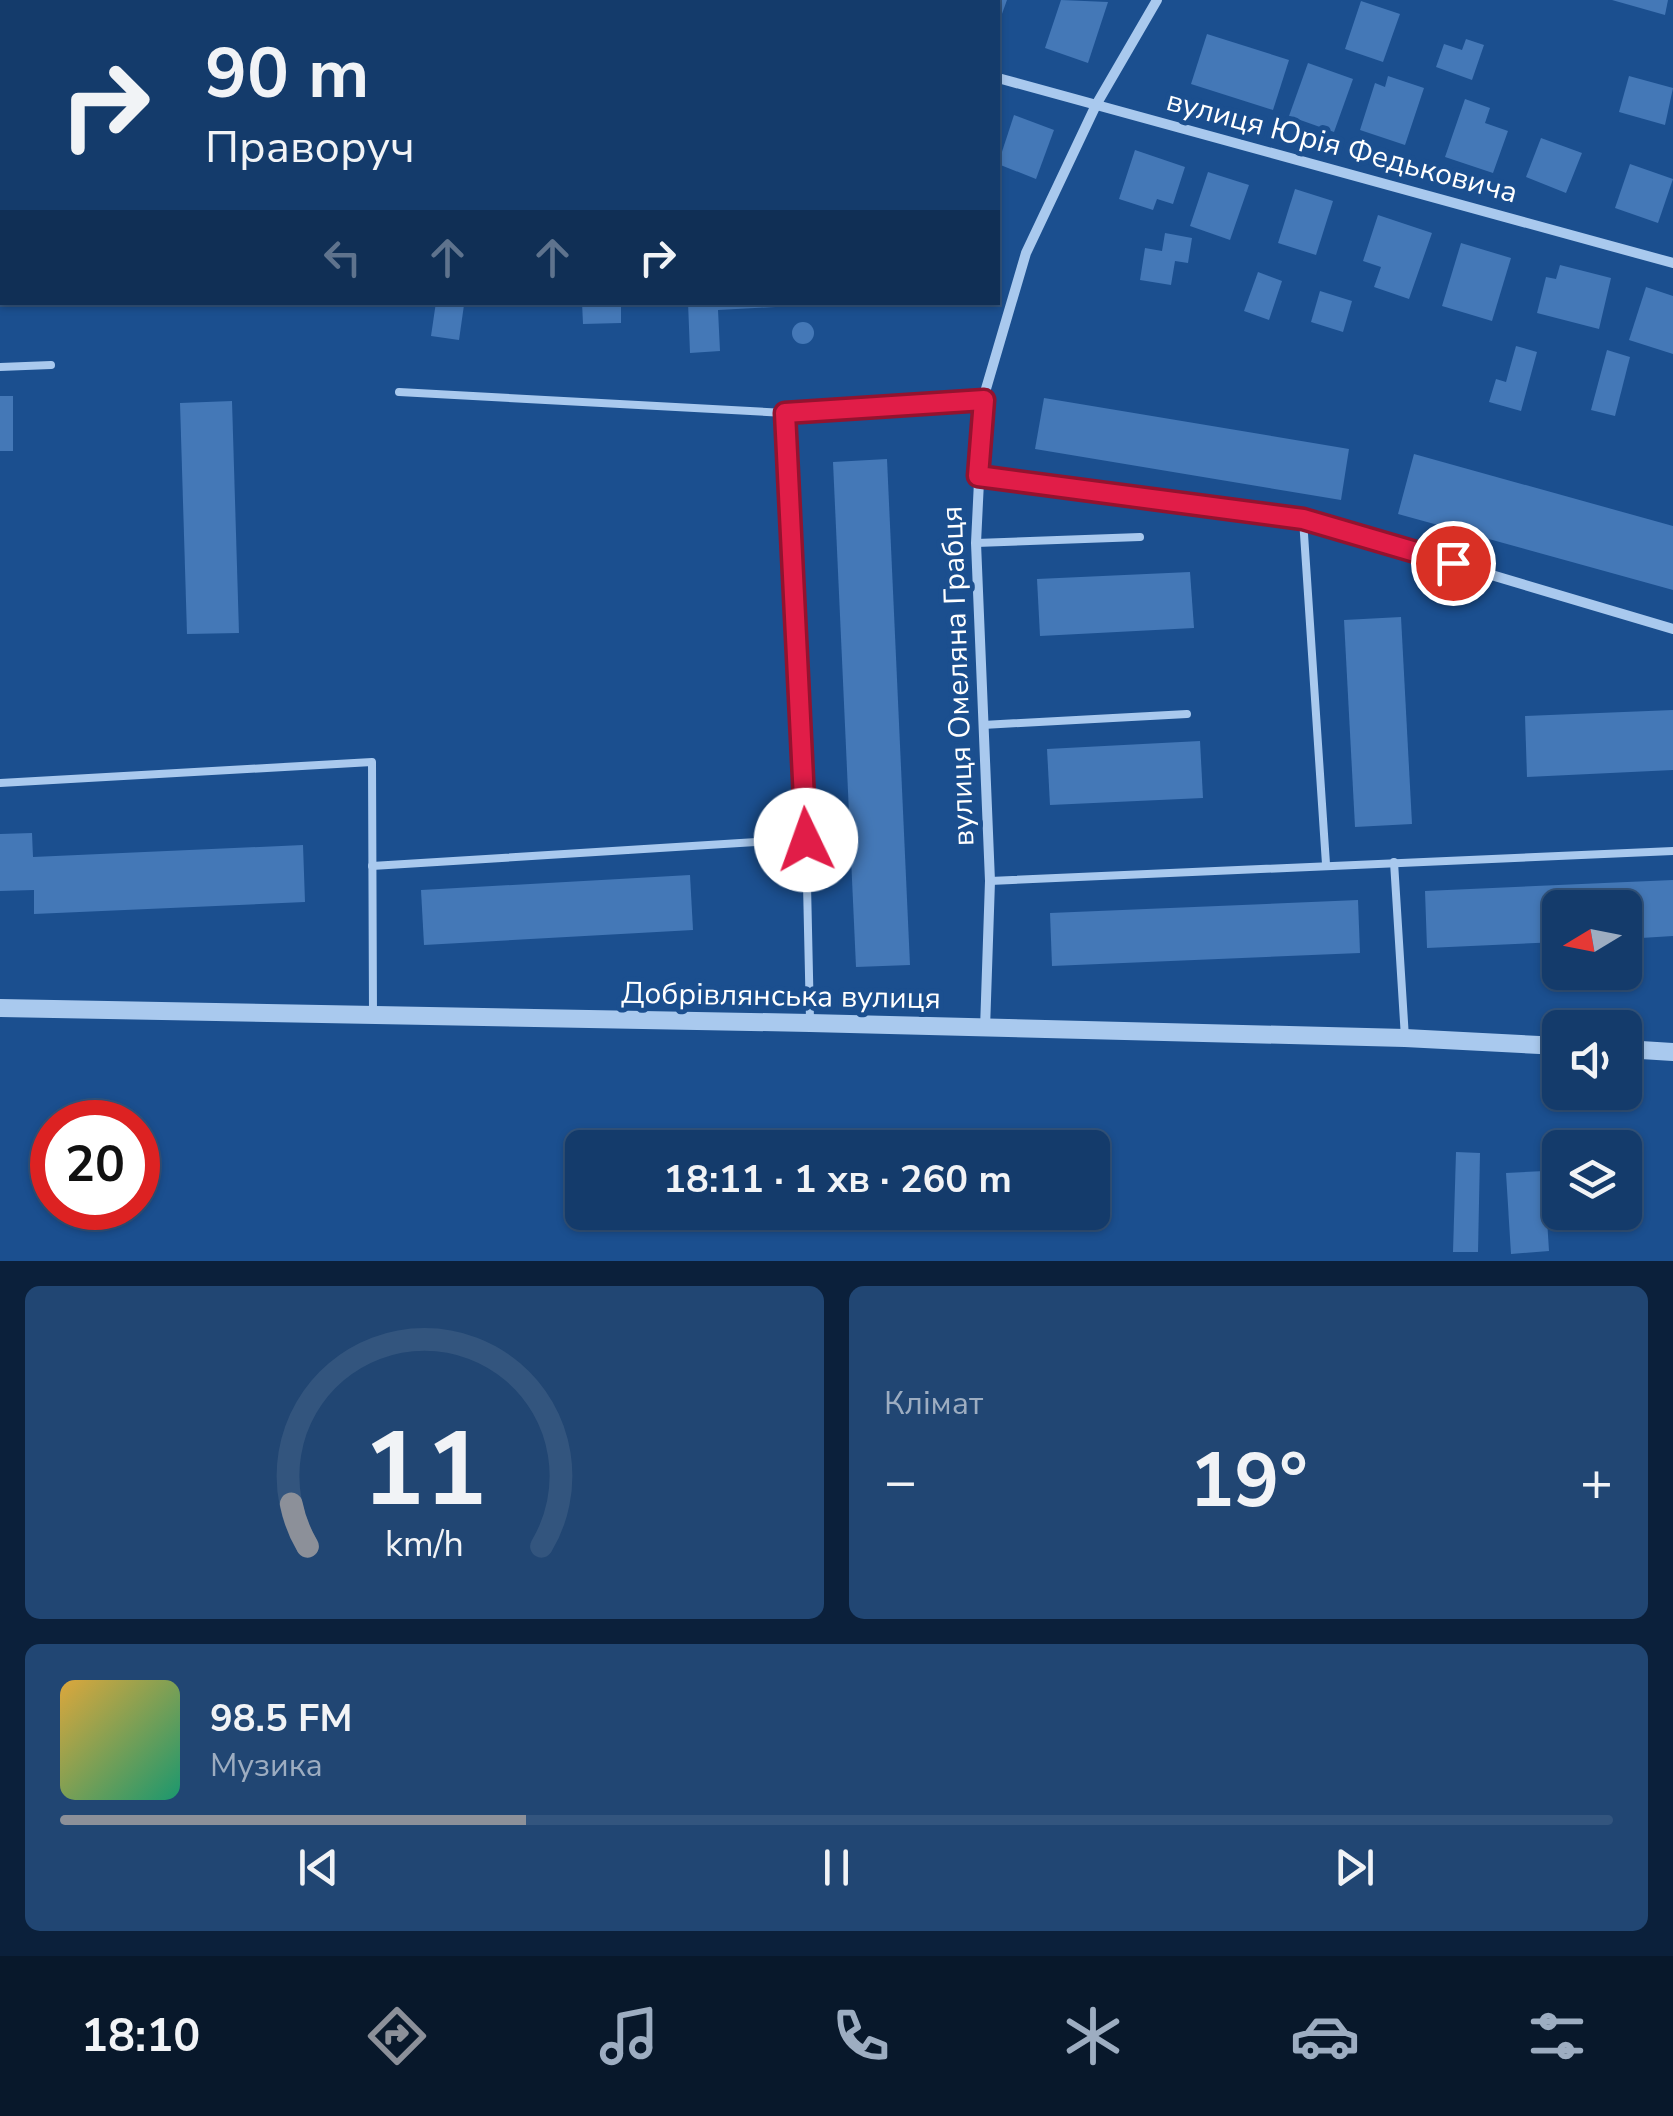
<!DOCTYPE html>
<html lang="uk">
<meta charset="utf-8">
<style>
:root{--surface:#143b6b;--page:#214673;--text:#f1f3f6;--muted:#9dadc1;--line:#33557e;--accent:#8c9099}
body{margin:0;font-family:"Nunito Sans",sans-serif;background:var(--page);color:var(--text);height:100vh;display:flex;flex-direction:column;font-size:38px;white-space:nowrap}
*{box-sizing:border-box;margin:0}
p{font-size:32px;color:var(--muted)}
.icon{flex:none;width:55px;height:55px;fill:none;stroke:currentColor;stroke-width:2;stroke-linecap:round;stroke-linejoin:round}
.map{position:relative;height:1261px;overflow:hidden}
.details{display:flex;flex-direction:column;gap:25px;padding:25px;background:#0b203b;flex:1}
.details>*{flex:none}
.guide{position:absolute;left:0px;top:0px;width:1000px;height:305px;box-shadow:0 2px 8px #0004,0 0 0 2px var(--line);background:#143b6b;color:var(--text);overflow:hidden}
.needle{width:65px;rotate:260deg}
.buttons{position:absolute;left:1542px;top:890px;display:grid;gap:20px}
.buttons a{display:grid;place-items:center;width:100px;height:100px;border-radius:15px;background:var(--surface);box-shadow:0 2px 8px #0004,0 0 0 2px var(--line);font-size:50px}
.speed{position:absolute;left:30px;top:1100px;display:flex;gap:20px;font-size:50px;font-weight:700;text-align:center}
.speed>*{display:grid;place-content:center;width:130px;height:130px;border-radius:50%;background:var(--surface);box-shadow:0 2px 8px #0004,0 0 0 2px var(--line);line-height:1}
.speed .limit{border:15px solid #d22;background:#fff;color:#111}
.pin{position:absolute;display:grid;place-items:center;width:85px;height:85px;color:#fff;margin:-42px;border:5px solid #fff;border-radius:50%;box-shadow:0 2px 10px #0007}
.me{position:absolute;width:110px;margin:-55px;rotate:357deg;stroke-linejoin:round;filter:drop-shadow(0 0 8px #0008)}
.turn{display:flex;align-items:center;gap:35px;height:210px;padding:0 40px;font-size:45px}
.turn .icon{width:130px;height:130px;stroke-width:2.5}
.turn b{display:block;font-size:70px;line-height:85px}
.lanes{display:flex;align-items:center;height:95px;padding:0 40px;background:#0003;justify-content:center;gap:50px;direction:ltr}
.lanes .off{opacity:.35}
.big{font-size:75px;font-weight:700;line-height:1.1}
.details .widget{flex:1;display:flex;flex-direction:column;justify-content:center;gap:15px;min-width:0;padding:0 35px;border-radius:15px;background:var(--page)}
.details .dial{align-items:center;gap:0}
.dial svg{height:260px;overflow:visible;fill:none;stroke:var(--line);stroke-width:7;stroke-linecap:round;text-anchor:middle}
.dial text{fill:var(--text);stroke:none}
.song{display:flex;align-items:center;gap:30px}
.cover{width:120px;height:120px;border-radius:15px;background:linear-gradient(135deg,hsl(40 70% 55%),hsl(160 70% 35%))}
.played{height:10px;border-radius:5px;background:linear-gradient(90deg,var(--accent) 30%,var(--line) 30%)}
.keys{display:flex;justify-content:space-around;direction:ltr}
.heat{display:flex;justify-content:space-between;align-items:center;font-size:55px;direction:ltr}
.details .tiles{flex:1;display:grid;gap:25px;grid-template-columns:1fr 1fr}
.widget:last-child{grid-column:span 2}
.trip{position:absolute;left:565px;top:1130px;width:545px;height:100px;border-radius:15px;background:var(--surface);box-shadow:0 2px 8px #0004,0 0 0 2px var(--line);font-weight:700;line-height:100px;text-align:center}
.tab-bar{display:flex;height:160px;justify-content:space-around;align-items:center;background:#08182b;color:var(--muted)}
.tab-bar .icon{width:70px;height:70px}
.tab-bar .current{color:var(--accent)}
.tab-bar b{font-size:45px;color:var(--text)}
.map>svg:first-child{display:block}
.building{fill:#4478b7}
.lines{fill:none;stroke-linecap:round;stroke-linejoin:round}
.service{stroke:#a9c9ee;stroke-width:8}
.minor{stroke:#a9c9ee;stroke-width:10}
.tertiary{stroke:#a9c9ee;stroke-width:18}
.route-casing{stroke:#92132f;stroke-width:25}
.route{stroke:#e11d48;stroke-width:18}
.labels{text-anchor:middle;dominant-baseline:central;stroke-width:10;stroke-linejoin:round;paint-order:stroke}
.street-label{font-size:30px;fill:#fff;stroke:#1b4f8f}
</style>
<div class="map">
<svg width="1673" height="1261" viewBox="0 0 1673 1261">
<rect width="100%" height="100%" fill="#1b4f8f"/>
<g class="building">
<path d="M998 0H1007L998 25Z"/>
<path d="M1061 0 1108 2 1088 63 1045 48Z"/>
<path d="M1612 0H1668L1665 15Z"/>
<path d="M1361 1 1400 14 1383 62 1345 49Z"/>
<path d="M1207 34 1289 60 1273 110 1191 84Z"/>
<path d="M1466 39 1484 45 1472 80 1436 67 1444 44 1462 50Z"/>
<path d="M1308 63 1353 79 1334 132 1289 116Z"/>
<path d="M1388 76 1424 88 1405 145 1360 130 1375 83 1385 87Z"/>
<path d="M1629 76 1673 88 1665 125 1619 112Z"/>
<path d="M1465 99 1490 108 1485 123 1508 131 1493 173 1445 157Z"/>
<path d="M1014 115 1054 130 1036 179 998 164Z"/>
<path d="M1541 138 1582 153 1566 193 1526 177Z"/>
<path d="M1135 150 1185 167 1173 204 1157 199 1153 210 1119 199Z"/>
<path d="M1630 164 1673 179 1658 223 1615 208Z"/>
<path d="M1208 172 1249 185 1230 240 1190 226Z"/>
<path d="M1295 189 1333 201 1316 255 1278 243Z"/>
<path d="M1378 215 1432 233 1409 299 1374 287 1381 267 1363 261Z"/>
<path d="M1165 233 1192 238 1188 263 1175 261 1171 285 1140 280 1145 248 1162 251Z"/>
<path d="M1461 243 1511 258 1492 321 1442 306Z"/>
<path d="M1560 265 1611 278 1599 329 1537 313 1546 277 1556 279Z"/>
<path d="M1258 272 1282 281 1269 320 1244 311Z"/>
<path d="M1646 287 1673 296V354L1629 340Z"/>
<path d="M1320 291 1352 301 1343 332 1311 322Z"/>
<path d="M436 302 464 305 459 340 431 336Z"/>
<path d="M582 302H621V323L583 324Z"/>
<path d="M688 302H793V306L718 310 720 351 690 353Z"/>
<circle cx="803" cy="333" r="11"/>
<path d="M1516 346 1537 352 1521 411 1489 402 1496 379 1506 382Z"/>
<path d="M1607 350 1630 357 1615 416 1591 410Z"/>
<rect x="0" y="396" width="13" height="55"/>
<path d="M1044 398 1349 449 1341 500 1035 449Z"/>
<path d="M232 401 239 633 187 634 180 403Z"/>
<path d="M1414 454 1673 526V590L1398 514Z"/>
<path d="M887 459 910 965 856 967 833 462Z"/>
<path d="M1190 572 1194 628 1040 636 1037 579Z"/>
<path d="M1401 617 1412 824 1355 827 1344 620Z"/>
<path d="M1673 710V770L1527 777 1525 716Z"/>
<path d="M1200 741 1203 798 1050 805 1047 749Z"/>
<path d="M32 833 33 857 303 845 305 902 34 914V890L0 891V834Z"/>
<path d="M690 875 693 930 424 945 421 890Z"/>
<path d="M1673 880V936L1625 939V908H1560V942L1427 948 1425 891Z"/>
<path d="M1358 900 1360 953 1052 966 1050 913Z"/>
<path d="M1456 1152 1480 1153 1478 1252H1453Z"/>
<path d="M1544 1171 1549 1251 1511 1254 1506 1173Z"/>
</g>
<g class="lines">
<g class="service">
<path d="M0 64 2 65"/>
<path d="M0 163H2"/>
<path d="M0 367 51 365"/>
<path d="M399 392 785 413"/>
<path d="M1303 519 1326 864"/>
<path d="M976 543 1140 537"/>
<path d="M983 725 1187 714"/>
<path d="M0 783 372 762 373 1015"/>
<path d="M806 839 810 1020"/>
<path d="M1394 862 1405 1038"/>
<path d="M372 866 806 839 785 413 983 399"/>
<path d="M990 881 1673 851"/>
</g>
<g class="minor">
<path d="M713 0 722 2"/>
<path d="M998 78 1673 263"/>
<path d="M977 476 1303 519 1673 629"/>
<path d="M985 1029 990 881 976 543 983 399 1026 253 1096 105 1157 0"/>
</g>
<g class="tertiary">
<path d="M0 1008 810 1023 1405 1038 1560 1046"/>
<path d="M1625 1049 1673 1052"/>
</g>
</g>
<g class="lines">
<g class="route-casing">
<path id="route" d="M806 840 785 413 984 400 978 476 1303 519 1453 563"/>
</g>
<use href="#route" class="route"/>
</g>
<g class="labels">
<g class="street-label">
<text transform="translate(1342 147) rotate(15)">вулиця Юрія Федьковича</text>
<text transform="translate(958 676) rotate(-92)">вулиця Омеляна Грабця</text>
<text transform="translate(781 996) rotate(1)">Добрівлянська вулиця</text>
</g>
</g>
</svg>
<div class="buttons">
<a><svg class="needle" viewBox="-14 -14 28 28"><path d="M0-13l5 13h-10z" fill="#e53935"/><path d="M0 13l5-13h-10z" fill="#9dadc1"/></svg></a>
<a><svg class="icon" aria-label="sound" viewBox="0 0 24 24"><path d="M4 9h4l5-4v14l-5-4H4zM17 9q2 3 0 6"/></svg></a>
<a><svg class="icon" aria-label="layers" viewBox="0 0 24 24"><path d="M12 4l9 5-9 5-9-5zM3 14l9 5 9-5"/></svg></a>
</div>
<div class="speed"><div class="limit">20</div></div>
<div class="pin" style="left:1453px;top:563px;background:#d93025"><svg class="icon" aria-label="arrive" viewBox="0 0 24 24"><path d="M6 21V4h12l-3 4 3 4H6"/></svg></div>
<svg class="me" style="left:806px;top:840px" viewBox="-20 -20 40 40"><circle r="19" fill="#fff"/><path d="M0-13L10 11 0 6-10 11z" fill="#e11d48"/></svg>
<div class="trip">18:11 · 1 хв · 260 m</div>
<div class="guide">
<div class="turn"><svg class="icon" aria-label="right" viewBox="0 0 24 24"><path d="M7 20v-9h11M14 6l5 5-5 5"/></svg><div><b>90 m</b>Праворуч</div></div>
<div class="lanes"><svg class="icon off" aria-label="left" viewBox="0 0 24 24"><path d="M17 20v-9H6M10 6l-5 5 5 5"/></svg><svg class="icon off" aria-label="ahead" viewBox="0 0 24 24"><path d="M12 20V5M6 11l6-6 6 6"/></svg><svg class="icon off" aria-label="ahead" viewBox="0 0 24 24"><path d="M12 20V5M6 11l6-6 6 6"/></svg><svg class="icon" aria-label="right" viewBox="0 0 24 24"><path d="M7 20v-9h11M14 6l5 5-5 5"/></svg></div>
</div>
</div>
<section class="details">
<div class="tiles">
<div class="widget dial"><svg viewBox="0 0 100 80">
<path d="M14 69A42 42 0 1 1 86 69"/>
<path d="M14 69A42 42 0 0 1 9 56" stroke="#8c9099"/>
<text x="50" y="56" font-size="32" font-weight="700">11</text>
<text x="50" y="72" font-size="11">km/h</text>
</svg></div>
<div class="widget"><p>Клімат</p>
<div class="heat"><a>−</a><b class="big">19°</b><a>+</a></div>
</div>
<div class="widget">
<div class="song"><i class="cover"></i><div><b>98.5 FM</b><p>Музика</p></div></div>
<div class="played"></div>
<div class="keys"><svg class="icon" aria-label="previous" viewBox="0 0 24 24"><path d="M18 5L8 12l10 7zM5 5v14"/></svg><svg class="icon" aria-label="pause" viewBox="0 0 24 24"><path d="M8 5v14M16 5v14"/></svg><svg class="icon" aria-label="next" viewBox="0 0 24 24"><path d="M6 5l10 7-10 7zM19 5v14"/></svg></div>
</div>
</div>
</section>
<nav class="tab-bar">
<b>18:10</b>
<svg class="icon current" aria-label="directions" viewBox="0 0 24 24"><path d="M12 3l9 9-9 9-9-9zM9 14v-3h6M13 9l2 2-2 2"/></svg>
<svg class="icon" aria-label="music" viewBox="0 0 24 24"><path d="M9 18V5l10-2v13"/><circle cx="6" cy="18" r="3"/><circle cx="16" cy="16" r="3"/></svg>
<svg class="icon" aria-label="phone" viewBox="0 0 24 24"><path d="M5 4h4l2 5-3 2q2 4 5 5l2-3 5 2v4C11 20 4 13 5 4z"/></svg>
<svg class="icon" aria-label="climate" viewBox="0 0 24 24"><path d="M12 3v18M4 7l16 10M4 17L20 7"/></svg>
<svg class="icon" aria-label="car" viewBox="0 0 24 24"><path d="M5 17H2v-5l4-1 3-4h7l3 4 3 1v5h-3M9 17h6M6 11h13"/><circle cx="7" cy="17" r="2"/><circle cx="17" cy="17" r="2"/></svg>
<svg class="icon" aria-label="filters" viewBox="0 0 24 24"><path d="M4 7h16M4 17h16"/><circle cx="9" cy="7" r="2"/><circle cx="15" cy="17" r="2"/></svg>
</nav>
